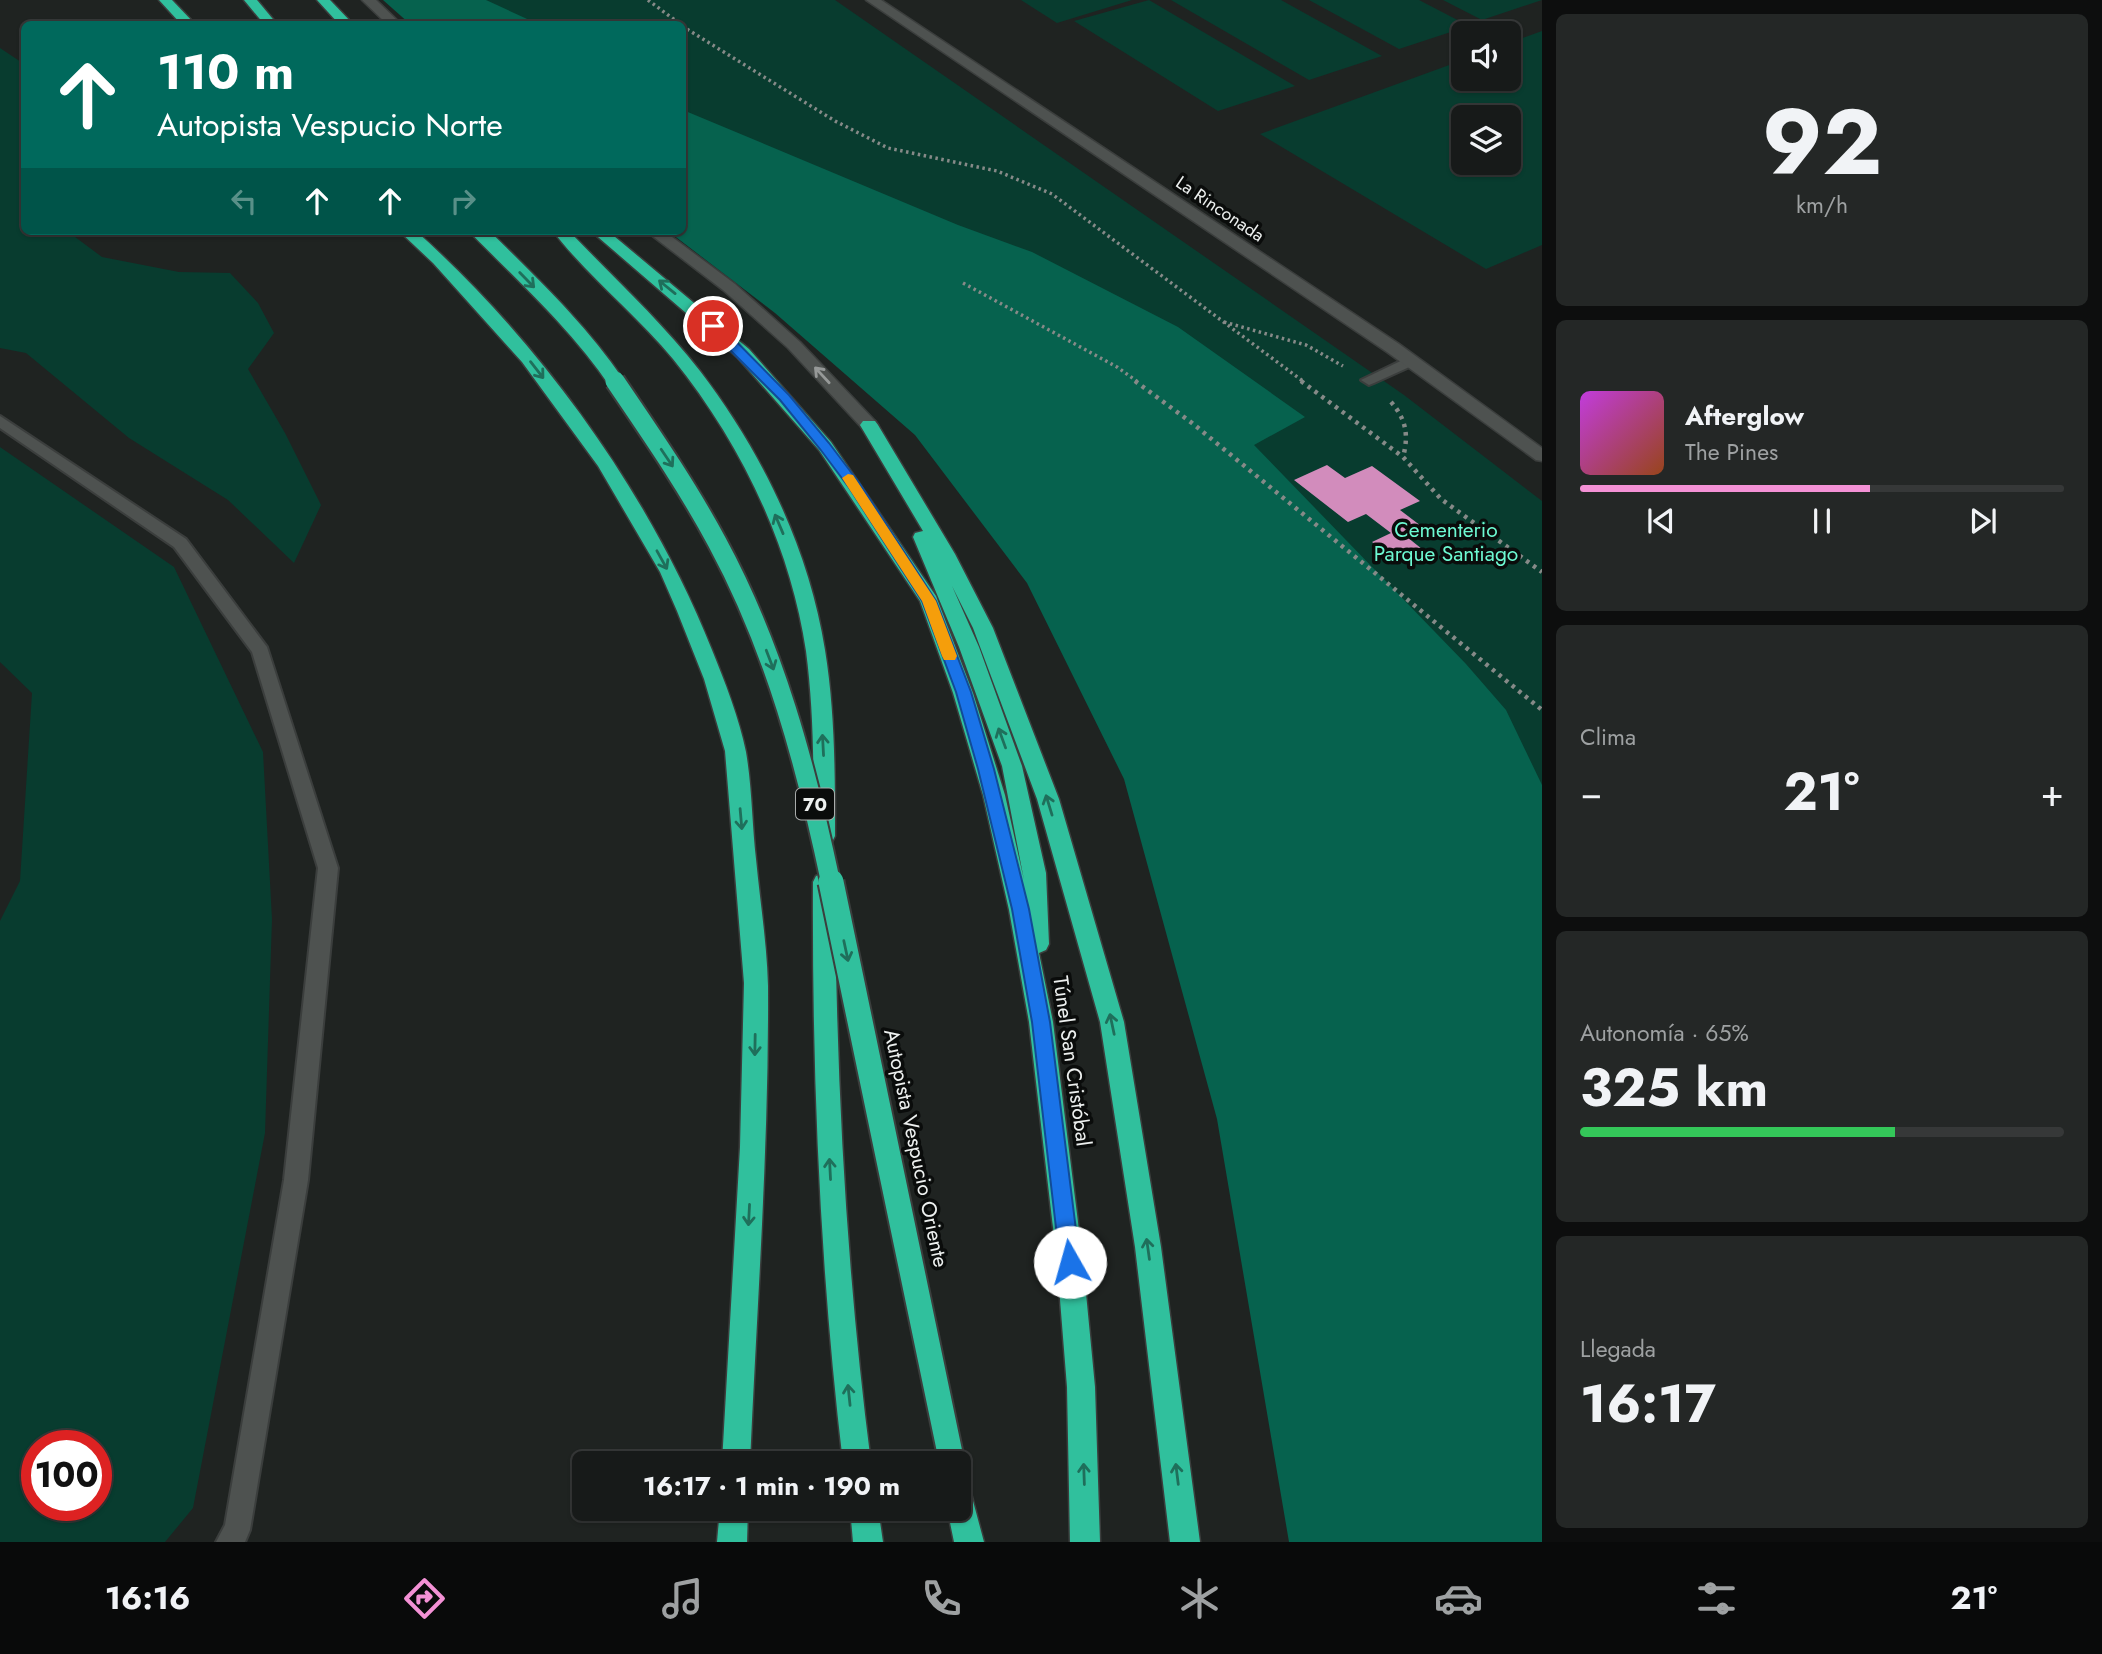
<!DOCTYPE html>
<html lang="es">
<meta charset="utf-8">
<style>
:root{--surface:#171a19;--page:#242726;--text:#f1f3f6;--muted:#9ea1a2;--line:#363838;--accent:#f391d5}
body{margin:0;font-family:Jost,sans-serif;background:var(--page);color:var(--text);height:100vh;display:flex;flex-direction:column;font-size:26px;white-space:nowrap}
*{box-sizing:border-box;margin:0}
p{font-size:23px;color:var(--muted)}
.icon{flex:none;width:38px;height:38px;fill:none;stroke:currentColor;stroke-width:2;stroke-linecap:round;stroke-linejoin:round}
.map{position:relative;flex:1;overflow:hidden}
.panel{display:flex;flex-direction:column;gap:14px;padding:14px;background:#0d0e0e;width:560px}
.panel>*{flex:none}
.guide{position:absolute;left:21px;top:21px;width:665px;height:214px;border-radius:10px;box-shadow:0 2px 5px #0004,0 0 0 2px var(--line);background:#00695c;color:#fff;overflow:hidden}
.controls{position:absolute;left:1451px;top:21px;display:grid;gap:14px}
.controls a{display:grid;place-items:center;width:70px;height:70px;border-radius:10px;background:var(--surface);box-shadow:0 2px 5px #0004,0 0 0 2px var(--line);font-size:35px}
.speed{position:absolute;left:21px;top:1430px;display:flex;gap:14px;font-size:35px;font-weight:700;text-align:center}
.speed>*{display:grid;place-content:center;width:91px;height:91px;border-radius:50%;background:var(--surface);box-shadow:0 2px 5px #0004,0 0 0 2px var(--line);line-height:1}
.speed .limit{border:10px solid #d22;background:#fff;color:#111}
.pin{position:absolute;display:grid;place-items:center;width:60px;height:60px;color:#fff;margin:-30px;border:4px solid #fff;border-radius:50%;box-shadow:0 2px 7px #0007}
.me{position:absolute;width:77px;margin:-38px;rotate:353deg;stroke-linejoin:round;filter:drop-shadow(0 0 5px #0008)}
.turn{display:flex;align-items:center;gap:24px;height:147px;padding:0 21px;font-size:32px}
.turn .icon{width:91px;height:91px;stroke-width:2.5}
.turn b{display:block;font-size:49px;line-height:60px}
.lanes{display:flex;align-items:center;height:66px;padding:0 21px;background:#0003;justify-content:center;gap:35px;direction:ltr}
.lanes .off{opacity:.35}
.big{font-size:52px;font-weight:700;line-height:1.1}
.panel .tile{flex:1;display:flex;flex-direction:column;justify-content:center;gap:10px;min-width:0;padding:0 24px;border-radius:10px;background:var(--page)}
.panel .dial{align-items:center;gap:0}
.dial b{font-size:91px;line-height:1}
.song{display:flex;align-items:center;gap:21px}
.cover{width:84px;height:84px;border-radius:10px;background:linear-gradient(135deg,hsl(290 70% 55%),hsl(20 70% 35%))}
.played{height:7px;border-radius:4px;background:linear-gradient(90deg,var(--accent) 60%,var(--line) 60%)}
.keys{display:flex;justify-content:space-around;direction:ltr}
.heat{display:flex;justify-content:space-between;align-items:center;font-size:38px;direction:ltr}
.charge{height:10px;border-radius:5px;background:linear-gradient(90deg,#34c759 65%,var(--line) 0)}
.trip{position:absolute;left:572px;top:1451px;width:399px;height:70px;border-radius:10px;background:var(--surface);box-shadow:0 2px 5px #0004,0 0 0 2px var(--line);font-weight:700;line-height:70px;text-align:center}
.menu{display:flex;height:112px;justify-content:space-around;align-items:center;background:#090a0a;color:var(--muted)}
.menu .icon{width:49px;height:49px}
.menu .active{color:var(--accent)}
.menu b{font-size:32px;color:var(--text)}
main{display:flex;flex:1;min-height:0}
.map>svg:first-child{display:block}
.green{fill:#083c2f;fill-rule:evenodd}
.forest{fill:#06624e}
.building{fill:#d28cbc}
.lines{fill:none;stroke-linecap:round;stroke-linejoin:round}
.service-casing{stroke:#3b3e3d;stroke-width:4}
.minor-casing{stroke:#3b3e3d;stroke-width:3}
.tertiary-casing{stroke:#3b3e3d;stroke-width:3}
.motorway-casing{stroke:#3b3e3d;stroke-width:3}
.path-far1{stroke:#868a88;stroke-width:3.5;stroke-dasharray:2.5 3.5;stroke-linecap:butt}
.path{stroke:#868a88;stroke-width:4.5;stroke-dasharray:3.5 5;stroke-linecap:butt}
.service{fill:#4e5250;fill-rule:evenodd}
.minor{fill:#4e5250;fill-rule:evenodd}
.tertiary{fill:#4e5250;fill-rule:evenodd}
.motorway{fill:#30c09d;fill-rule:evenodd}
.motorway-bridge-far2-casing{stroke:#3b3e3d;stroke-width:18;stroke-linecap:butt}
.motorway-bridge-far1-casing{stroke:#3b3e3d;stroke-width:23;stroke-linecap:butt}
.motorway-bridge-casing{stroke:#3b3e3d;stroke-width:29;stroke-linecap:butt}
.motorway-bridge-far2{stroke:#30c09d;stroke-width:15}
.motorway-bridge-far1{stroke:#30c09d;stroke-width:19}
.motorway-bridge{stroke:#30c09d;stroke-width:25}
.oneway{stroke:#1f6f5b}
.oneway2{stroke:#969998}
.route{fill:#1a73e8;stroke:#114b97;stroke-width:2}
.slow{fill:#f59e0b}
.labels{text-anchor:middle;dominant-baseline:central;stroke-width:7;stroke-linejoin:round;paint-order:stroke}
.far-street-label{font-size:18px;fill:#edf0ef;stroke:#0a0c0b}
.shield{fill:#0a0c0b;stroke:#a9acab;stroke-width:2}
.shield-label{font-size:19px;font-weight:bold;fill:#edf0ef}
.park-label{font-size:21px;fill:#6df9d2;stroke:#0a0c0b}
.street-label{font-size:21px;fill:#edf0ef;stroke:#0a0c0b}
</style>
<main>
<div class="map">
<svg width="1542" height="1542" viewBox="0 0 1542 1542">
<rect width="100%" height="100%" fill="#1f2321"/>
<g class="green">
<path d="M434 0H835L1404 395 1542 501V996L683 135 682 24H469Z"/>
<path d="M1021 0H1132L1057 23Z"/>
<path d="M1149 0 1295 86 1218 111 1074 21Z"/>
<path d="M1171 0H1281L1382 56 1309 80Z"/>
<path d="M1309 0H1419L1469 26 1399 49Z"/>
<path d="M1443 0H1542L1482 20Z"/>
<path d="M1542 31V245L1486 269 1260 134 1463 60V79H1508L1509 43ZM1463 117H1508V163H1463Z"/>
<path d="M0 48 24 64V231H67L102 257 179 272 230 273 258 303 274 333 248 369 285 433 321 505 294 563 228 500 129 438 26 353 0 348Z"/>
<path d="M0 447 174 567 263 752 272 919 265 1133 193 1508 165 1542H0V921L20 881 32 693 0 662ZM37 1446H96V1505H37Z"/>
</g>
<g class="forest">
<path d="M383 0H486L538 24H410Z"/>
<path d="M683 110 958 225 1032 252 1178 327 1305 417 1254 445 1466 664 1506 710 1542 785V1542H1289L1217 1119 1124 779 1027 583 915 435 775 313 668 231H682Z"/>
</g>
<path class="building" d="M1327 465 1345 478 1372 466 1420 501 1400 510 1425 529 1407 537 1422 549 1397 561 1372 542 1391 533 1366 514 1348 522 1294 480Z"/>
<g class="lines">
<g class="service-casing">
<g id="service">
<path d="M1411 356 1416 358 1419 361 1416 364 1374 383 1369 385 1361 380Z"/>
<path d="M0 416 186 539 267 647 338 868 308 1180 250 1530 245 1542H216L225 1525 284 1180 318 868 252 652 174 547 0 428Z"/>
</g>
</g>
<g class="minor-casing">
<path id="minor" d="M866 0H881L1399 344 1542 448V461L1536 460 1387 352Z"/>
</g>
<g class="tertiary-casing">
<g id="tertiary">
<path d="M362 0H376L401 24H387Z"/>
<path d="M646 231H664L735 284 800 342 875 421 878 425 875 429H863L788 348 723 290Z"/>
</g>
</g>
<g class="motorway-casing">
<g id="motorway">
<path d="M159 0H172L195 24H181Z"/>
<path d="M244 0H257L277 24H264Z"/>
<path d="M317 0H330L353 24H339Z"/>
<path d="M399 231H416C541 343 650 494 712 650 725 682 739 718 746 752 752 787 752 824 756 859 760 901 767 944 768 986 769 1145 757 1304 750 1463H722L740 1147 744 983 725 751 704 679 677 611 660 572 598 466 522 362 433 263Z"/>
<path d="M553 231H569C613 277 661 321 700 371 762 452 809 549 825 650 835 712 835 774 835 836L832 842 824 844 816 842 813 836C814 774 814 712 806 651 790 544 740 442 673 359 636 314 588 277 553 231Z"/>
<path d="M591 231H608L749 349 831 442 936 596 973 693 1005 795 1024 880 1002 766 959 647 913 537 915 533 923 531 860 425 863 421H875L878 425 955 554 993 628 1059 799 1124 1022 1161 1247 1200 1542H1170L1135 1247 1100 1022 1037 799 973 628 952 586 979 647 1022 766 1046 873 1049 944 1046 950 1039 953 1053 1022 1083 1262 1095 1387 1100 1542H1070L1067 1387 1057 1262 1029 1022 1009 910 983 795 953 693 920 601 819 450 737 357Z"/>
<path d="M824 873 832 876 835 882C836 1077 846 1270 871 1463H843C820 1270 812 1077 813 882L816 876Z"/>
<path d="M959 1482 969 1486 984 1542H954L947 1508H959Z"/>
<path d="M720 1508H748L747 1542H717Z"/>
<path d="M850 1508H878L883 1542H853Z"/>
</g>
</g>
<g class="path-far1">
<path d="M648 0 680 24"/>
<path d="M682 26 835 121 888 148 997 171 1052 194 1304 382"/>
<path d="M963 283 1117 367 1138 382"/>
<path d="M1224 322 1306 345 1343 366"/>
</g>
<g class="path">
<path d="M1135 381 1192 423 1542 710"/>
<path d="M1301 381 1403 457 1441 499 1542 572"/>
<path d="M1391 402C1406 419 1409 435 1403 457"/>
</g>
<use href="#service" class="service"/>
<use href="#minor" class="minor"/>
<use href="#tertiary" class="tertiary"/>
<use href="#motorway" class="motorway"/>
<g class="motorway-bridge-far2-casing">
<path id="motorway-bridge-far2" d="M479 231C527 279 578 326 616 382"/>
</g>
<g class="motorway-bridge-far1-casing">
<path id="motorway-bridge-far1" d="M615 381C651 434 687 486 717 542 775 649 806 766 831 884"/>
</g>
<g class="motorway-bridge-casing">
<path id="motorway-bridge" d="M831 882 952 1463"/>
</g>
<use href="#motorway-bridge-far2" class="motorway-bridge-far2"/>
<use href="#motorway-bridge-far1" class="motorway-bridge-far1"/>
<use href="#motorway-bridge" class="motorway-bridge"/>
</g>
<defs><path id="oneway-shaft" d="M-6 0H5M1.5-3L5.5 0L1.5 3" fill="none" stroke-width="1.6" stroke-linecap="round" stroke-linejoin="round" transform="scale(1.75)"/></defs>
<g class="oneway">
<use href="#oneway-shaft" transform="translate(527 280) rotate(46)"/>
<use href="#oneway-shaft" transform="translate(667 287) rotate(-141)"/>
<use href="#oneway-shaft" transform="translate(537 370) rotate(52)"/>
<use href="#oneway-shaft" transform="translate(667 458) rotate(56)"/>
<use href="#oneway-shaft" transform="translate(779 524) rotate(-113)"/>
<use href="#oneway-shaft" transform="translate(662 560) rotate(61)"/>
<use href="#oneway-shaft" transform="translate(770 660) rotate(69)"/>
<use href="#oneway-shaft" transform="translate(1002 738) rotate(-110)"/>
<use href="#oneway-shaft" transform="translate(823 745) rotate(-93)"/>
<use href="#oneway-shaft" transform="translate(1049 805) rotate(-107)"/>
<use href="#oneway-shaft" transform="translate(741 819) rotate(85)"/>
<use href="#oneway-shaft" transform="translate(846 951) rotate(78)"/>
<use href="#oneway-shaft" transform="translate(1112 1024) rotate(-102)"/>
<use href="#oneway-shaft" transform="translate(755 1045) rotate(91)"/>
<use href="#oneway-shaft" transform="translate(830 1169) rotate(-93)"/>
<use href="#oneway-shaft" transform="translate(749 1215) rotate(93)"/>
<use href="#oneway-shaft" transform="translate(1148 1249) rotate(-98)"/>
<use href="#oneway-shaft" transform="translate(849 1395) rotate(-96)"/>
<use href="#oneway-shaft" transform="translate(1084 1474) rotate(-92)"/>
<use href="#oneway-shaft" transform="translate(1177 1474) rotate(-97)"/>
</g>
<use class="oneway2" href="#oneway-shaft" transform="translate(822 375) rotate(-133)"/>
<path class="route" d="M713 322 718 323 789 395 829 443 860 484 936 601 971 692 994 769 1029 909 1050 1022 1080 1262 1077 1268 1070 1271 1063 1268 1060 1262 1032 1022 1012 909 978 769 956 692 922 601 850 489 820 449 780 400 709 329 707 326Z"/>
<path class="slow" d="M848 474 853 475 936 601 957 656 955 660H944L942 656 922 601 842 478Z"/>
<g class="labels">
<g class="far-street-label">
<text transform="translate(1220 209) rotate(34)">La Rinconada</text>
</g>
<rect class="shield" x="796" y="788.5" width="38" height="31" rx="5"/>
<g class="shield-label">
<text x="815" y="804">70</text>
</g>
<g class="park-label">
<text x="1446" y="530">Cementerio<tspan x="1446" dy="24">Parque Santiago</tspan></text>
</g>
<g class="street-label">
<text transform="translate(1072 1061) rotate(82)">Túnel San Cristóbal</text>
<text transform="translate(916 1148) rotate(78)">Autopista Vespucio Oriente</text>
</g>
</g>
</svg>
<div class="controls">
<a><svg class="icon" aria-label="sound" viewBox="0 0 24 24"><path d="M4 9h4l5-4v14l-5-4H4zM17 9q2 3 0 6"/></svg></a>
<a><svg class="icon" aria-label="layers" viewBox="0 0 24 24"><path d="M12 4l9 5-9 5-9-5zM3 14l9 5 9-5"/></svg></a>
</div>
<div class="speed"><div class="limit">100</div></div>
<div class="pin" style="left:713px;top:326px;background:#d93025"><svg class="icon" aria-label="arrive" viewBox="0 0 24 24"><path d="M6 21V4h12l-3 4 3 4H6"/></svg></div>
<svg class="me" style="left:1070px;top:1262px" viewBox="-20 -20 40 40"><circle r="19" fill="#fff"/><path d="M0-13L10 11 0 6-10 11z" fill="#1a73e8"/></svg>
<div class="trip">16:17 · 1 min · 190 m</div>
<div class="guide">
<div class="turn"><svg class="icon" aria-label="ahead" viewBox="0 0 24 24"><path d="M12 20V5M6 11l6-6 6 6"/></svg><div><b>110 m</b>Autopista Vespucio Norte</div></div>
<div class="lanes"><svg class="icon off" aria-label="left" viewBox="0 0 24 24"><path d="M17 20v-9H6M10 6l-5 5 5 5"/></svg><svg class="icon" aria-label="ahead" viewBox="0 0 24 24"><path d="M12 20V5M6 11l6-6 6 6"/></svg><svg class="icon" aria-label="ahead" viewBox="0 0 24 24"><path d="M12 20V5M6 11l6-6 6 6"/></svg><svg class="icon off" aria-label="right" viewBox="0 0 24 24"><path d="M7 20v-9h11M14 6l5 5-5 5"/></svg></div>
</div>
</div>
<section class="panel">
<div class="tile dial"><b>92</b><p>km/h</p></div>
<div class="tile">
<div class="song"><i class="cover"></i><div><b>Afterglow</b><p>The Pines</p></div></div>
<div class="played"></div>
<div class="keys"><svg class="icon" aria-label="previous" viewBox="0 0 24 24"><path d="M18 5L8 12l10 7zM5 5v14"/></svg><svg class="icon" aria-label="pause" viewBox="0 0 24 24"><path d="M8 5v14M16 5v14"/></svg><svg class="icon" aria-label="next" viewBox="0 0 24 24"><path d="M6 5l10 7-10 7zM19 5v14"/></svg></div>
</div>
<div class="tile"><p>Clima</p>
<div class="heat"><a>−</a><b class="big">21°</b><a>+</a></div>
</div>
<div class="tile"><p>Autonomía · 65%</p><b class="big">325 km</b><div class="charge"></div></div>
<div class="tile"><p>Llegada</p><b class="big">16:17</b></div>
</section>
</main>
<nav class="menu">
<b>16:16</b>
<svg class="icon active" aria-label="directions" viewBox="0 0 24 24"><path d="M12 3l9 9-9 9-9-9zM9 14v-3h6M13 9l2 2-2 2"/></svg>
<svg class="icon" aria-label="music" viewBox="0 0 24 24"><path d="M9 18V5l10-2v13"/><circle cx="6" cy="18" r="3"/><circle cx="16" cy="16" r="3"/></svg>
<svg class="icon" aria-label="phone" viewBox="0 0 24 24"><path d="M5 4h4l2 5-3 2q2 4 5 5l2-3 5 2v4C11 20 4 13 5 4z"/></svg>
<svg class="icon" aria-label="climate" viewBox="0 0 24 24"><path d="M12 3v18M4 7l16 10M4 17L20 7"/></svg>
<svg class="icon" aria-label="car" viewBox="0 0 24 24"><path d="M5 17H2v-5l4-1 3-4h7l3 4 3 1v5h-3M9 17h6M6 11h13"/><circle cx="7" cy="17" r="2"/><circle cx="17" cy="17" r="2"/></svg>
<svg class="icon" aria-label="filters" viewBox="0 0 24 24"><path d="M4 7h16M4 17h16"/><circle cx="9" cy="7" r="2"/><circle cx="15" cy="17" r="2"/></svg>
<b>21°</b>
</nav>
